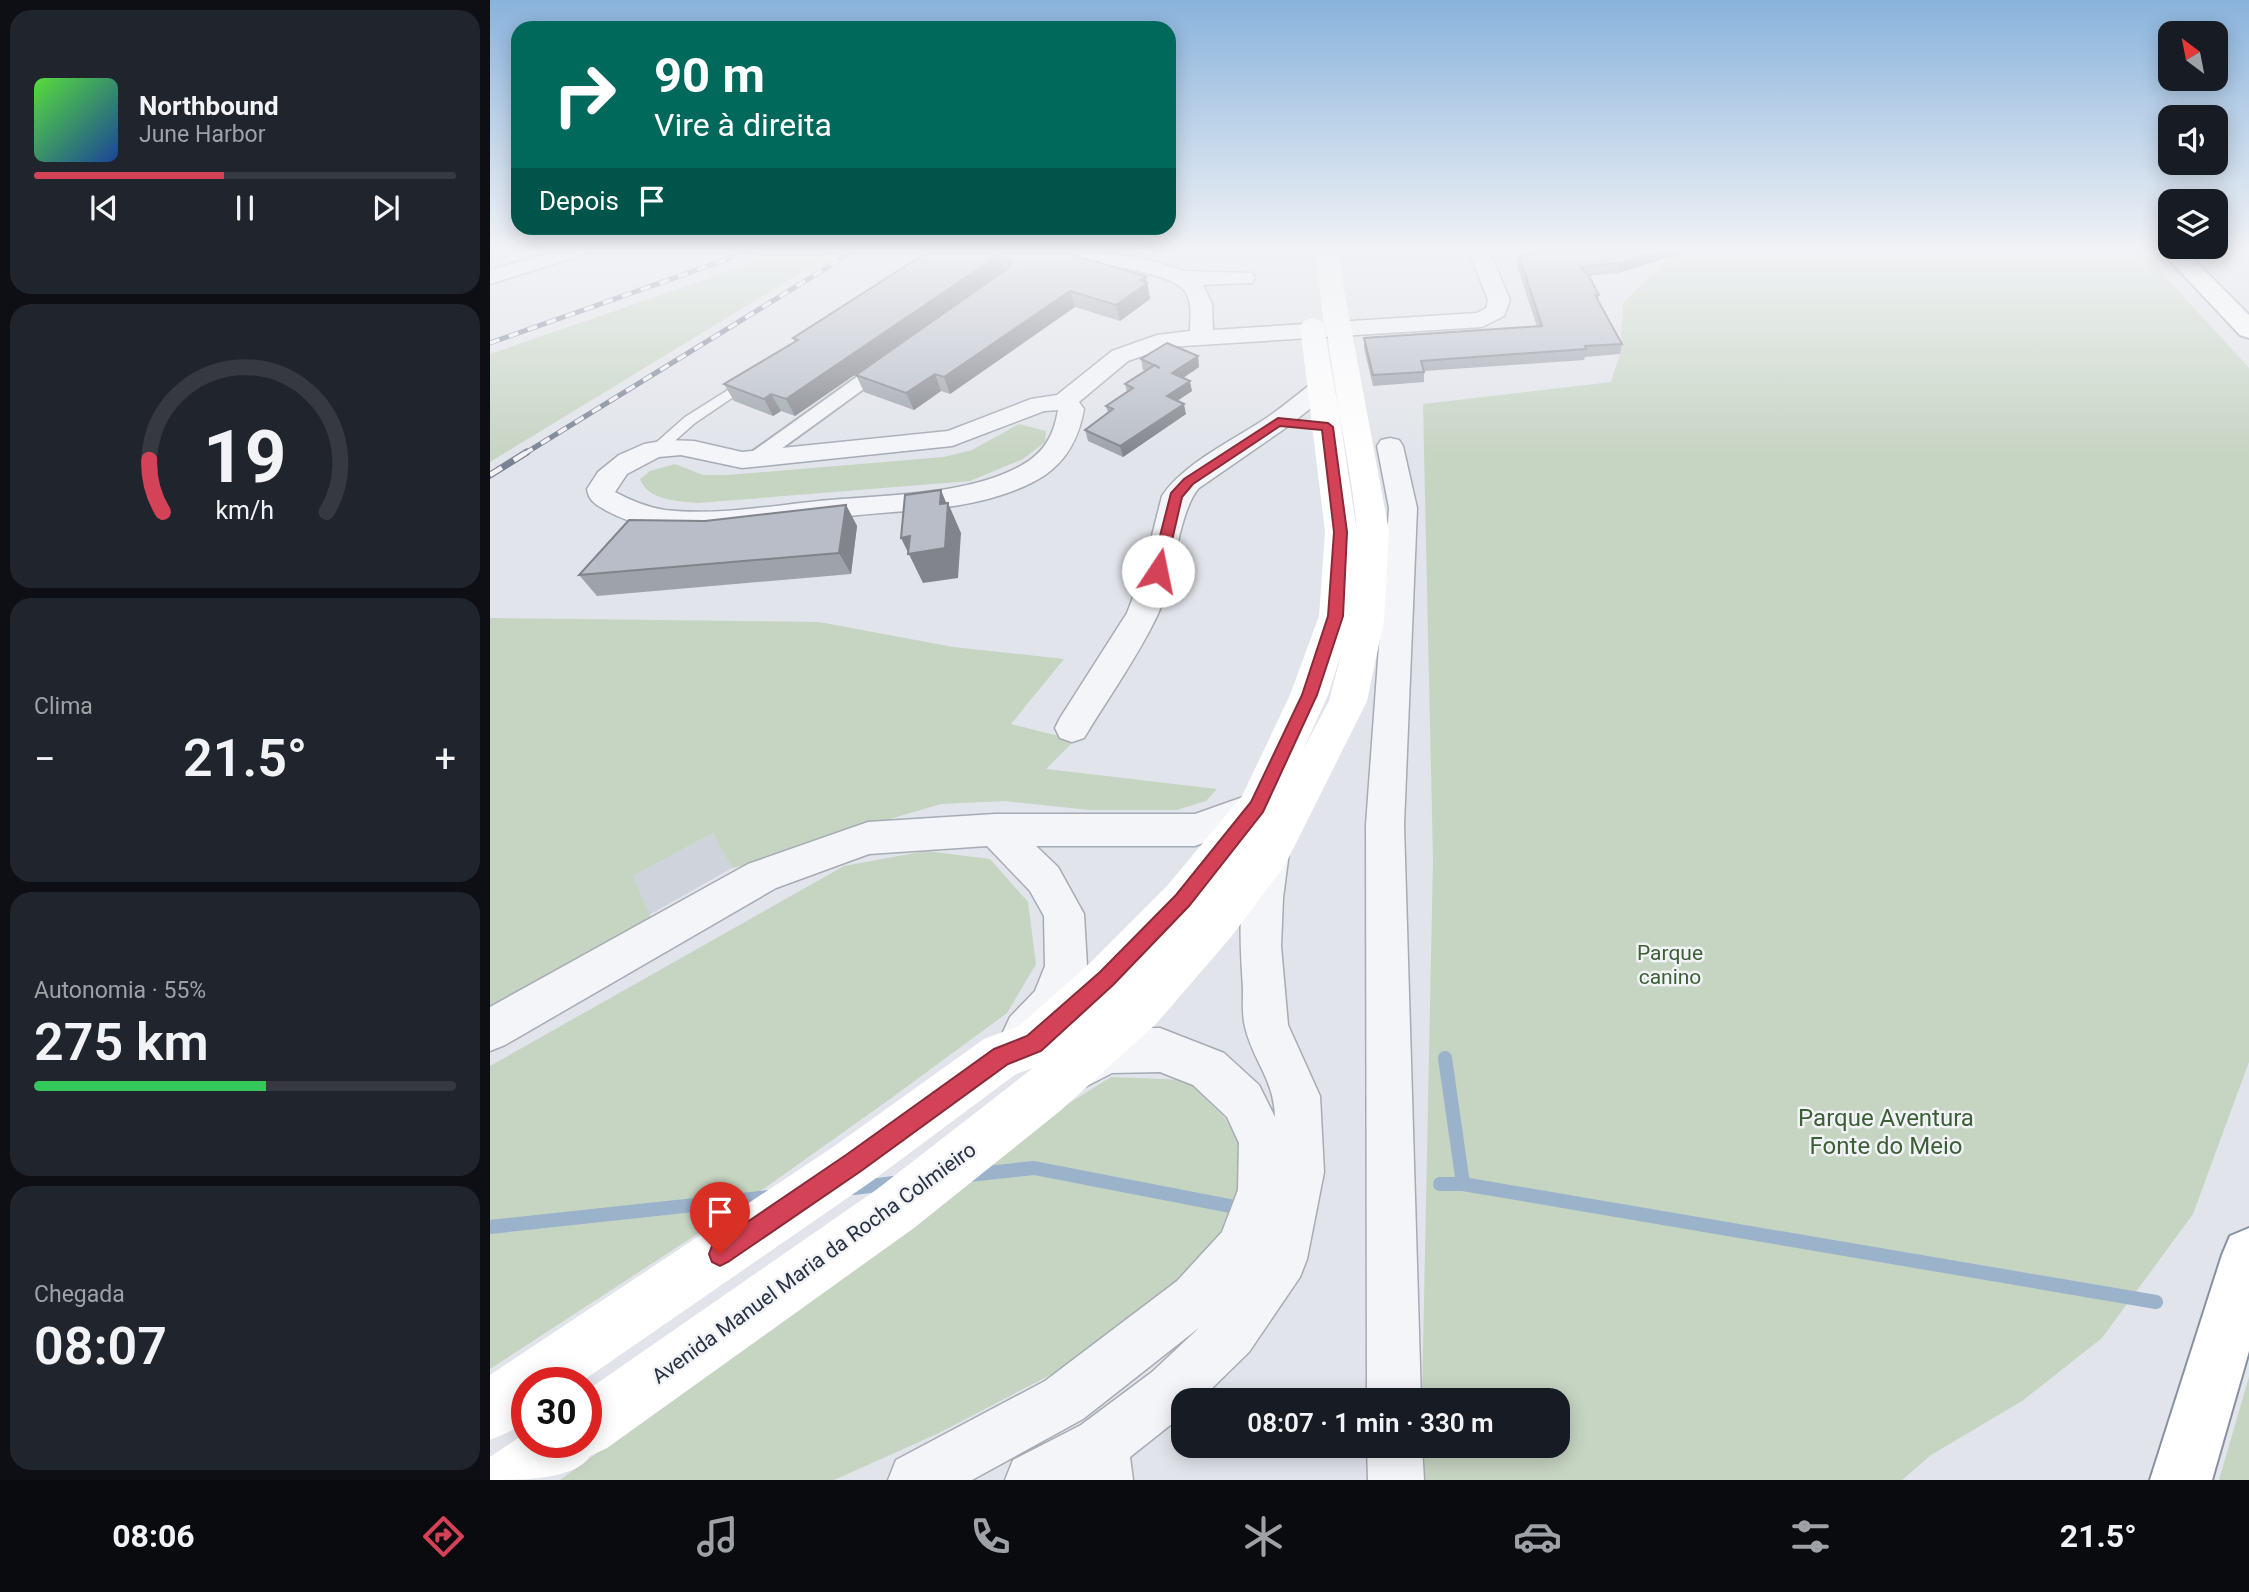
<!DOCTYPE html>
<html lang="pt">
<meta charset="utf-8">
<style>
:root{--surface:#171b24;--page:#20242c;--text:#f1f3f6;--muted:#9ea1a6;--line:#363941;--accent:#d34256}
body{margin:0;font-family:Roboto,sans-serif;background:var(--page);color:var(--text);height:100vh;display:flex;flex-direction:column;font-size:26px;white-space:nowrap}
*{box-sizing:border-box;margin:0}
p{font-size:23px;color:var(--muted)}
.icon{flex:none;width:38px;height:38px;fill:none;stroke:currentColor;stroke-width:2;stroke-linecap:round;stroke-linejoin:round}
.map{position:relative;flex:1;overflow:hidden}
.panel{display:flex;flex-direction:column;gap:10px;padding:10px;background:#0d0f14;width:490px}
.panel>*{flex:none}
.top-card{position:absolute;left:21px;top:21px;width:665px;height:214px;border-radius:21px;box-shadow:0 4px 18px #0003;background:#00695c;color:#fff;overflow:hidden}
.needle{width:46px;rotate:328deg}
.controls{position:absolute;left:1668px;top:21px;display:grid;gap:14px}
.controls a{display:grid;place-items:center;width:70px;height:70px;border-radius:14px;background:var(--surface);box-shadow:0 4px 18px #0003;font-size:35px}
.speed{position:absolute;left:21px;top:1367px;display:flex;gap:14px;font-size:35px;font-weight:700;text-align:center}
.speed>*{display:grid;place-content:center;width:91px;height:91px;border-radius:50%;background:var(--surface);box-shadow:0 4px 18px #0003;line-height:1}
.speed .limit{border:10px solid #d22;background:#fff;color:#111}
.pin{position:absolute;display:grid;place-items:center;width:60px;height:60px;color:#fff;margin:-72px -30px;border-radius:50% 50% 50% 0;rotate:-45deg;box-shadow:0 0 7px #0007}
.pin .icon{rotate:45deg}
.me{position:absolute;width:77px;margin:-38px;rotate:11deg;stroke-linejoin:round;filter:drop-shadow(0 0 5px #0008)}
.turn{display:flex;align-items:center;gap:24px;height:147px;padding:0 28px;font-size:32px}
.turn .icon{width:91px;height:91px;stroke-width:2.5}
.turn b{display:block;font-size:49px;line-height:60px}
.then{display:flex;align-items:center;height:66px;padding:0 28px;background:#0003;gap:14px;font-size:26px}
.big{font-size:52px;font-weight:600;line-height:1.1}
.panel .widget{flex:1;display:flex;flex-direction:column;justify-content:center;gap:10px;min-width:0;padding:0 24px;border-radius:21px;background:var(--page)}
.panel .dial{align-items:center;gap:0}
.dial svg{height:182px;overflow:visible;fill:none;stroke:var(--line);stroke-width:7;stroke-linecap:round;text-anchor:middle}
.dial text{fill:var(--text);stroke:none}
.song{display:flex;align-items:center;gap:21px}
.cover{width:84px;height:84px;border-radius:10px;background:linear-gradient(135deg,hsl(110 70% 55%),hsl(220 70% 35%))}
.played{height:7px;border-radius:4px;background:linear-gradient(90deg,var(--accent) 45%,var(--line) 45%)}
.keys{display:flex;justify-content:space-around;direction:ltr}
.heat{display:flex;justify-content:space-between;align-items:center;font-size:38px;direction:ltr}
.charge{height:10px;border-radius:5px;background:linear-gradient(90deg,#34c759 55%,var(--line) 0)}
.trip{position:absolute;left:681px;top:1388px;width:399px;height:70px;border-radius:21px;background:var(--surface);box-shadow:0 4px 18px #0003;font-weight:600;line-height:70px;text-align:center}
.tabs{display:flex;height:112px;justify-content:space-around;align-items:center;background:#090b0e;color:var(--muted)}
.tabs .icon{width:49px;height:49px}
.tabs .active{color:var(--accent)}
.tabs b{font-size:32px;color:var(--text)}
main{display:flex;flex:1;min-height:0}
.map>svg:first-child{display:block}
.built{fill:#cfd3dc}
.green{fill:#c6d4c2}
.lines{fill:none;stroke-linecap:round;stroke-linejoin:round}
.stream{stroke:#9bb2cb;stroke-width:14}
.service-casing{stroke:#a6abb4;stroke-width:3}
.pedestrian-casing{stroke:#a6abb4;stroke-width:4}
.minor-casing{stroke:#a6abb4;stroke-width:3}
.primary-casing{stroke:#a0a8b6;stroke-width:4}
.motorway-casing{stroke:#8891a1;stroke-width:4}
.service{fill:#f4f5f8;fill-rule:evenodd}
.pedestrian{fill:#f4f5f8;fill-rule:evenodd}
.minor{fill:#f4f5f8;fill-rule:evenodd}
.secondary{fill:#fff;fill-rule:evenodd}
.primary{fill:#fff;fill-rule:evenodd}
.motorway{fill:#fff;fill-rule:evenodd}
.rail-far1-casing{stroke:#7a8394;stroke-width:5}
.rail-casing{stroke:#7a8394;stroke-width:7}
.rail-far1{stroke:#f1f3f7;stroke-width:3.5;stroke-dasharray:10;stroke-linecap:butt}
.rail{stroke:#f1f3f7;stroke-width:4.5;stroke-dasharray:14;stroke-linecap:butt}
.wall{fill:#9ea3ab}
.shaded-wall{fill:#81848b}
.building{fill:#b8bdc7;stroke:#81848b;stroke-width:2}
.route{fill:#d34256;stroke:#892b38;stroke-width:2}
.labels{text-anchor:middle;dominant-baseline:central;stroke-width:5;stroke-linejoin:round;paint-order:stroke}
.park-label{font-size:21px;fill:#3d5f35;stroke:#f1f3f7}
.street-label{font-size:21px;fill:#283242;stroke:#f1f3f7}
.near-park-label{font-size:24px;fill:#3d5f35;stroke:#f1f3f7}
</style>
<main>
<section class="panel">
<div class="widget">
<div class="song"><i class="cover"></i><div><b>Northbound</b><p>June Harbor</p></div></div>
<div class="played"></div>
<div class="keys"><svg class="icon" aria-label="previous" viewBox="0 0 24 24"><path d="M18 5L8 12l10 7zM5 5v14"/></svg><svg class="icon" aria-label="pause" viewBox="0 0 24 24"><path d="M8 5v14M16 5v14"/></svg><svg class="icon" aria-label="next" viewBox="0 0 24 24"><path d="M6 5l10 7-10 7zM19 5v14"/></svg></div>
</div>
<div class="widget dial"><svg viewBox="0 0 100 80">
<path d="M14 69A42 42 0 1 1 86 69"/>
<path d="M14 69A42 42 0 0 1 8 46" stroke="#d34256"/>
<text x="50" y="56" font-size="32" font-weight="700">19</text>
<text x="50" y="72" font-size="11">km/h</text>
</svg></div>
<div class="widget"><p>Clima</p>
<div class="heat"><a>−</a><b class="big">21.5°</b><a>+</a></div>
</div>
<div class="widget"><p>Autonomia · 55%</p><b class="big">275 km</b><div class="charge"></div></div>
<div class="widget"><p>Chegada</p><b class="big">08:07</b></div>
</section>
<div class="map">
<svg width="1759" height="1480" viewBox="0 0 1759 1480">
<rect width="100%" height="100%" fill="#e1e4ea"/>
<path class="built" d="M223 833 242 868 159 915 143 876Z"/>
<g class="green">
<path d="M295 249H350L0 462V354L203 284Z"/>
<path d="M1186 249H1650L1759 368V1062L1703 1214 1612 1338 1532 1401 1441 1455 1412 1480H932V1446H1068V1400H932L943 860 933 404 1121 382 1130 354 1133 303 1187 251Z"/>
<path d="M529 424 556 431 555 442 533 459 480 481 208 503C189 501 158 501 150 479L160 471 185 464 213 475H238L454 457 482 450Z"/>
<path d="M0 618 329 622 463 647 574 659 521 724 585 740 556 769 727 789 716 801 687 810H600L515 801 451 804 362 830 276 860 242 868 223 833 143 876 162 921 0 1007Z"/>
<path d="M436 851 500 859 538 902 546 964 517 1013 400 1099 241 1212 0 1369V1066L354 866Z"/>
<path d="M621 1077 697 1080 735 1118 757 1160 758 1186 726 1246 675 1301 587 1361 447 1434 344 1480H70L315 1302 568 1110Z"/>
<path d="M1759 1377V1480H1729Z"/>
</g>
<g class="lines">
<g class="stream">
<path d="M955 1058 973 1184"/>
<path d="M478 1175 544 1168 740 1206"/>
<path d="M950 1184H973L1666 1302"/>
<path d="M364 1188 404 1183"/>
<path d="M0 1227 279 1197"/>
</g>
<g class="service-casing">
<path id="service" d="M257 378 261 379V385L205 423 170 454H160V448L195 417Z"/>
</g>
<g class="pedestrian-casing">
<path id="pedestrian" d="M398 358 404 359 407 363 404 367 273 462H259L256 458 259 454 392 359Z"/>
</g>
<g class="minor-casing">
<g id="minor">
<path d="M71 249H102L99 253 0 284V270Z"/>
<path d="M538 249H587L659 260 695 271 762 273 765 278 762 283 713 285 722 304 723 330 987 313 996 308 998 300 978 249H998L1020 300 1014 316 992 327 678 347 638 361 589 402 594 409C589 437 578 459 555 475 531 491 498 500 470 505 433 511 395 512 358 516 287 523 182 547 117 511 107 505 99 502 97 489L108 472 129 455 154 444 177 440 204 441 252 452 458 431 541 399 567 395 622 351 667 335 700 331C700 318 703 301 694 290 674 268 579 260 548 255L541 253ZM568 410C564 435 554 453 532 465 479 496 390 495 329 501 279 506 225 516 175 510 156 507 142 501 125 492L137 474 169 457 191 455 252 468 462 446 554 411Z"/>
<path d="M831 381 840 383 843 388 840 393 797 427 709 488C688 511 684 582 667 616 647 658 618 698 594 738L582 742 570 738 565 728 570 718 637 613 653 571 672 496C693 464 743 440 775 419 791 408 807 395 822 383Z"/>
<path d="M900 438 909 440 913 446 927 508 914 825 931 1400H877L876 825 899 508 887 446 891 440Z"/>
<path d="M767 792 780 796 785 807 780 818 705 846H546L568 867 594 914 597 966 575 1019 550 1047 535 1053 520 1047 513 1032 520 1017 545 991 555 966 554 916 540 891 497 846 379 854 286 888 15 1045 0 1051V1007L258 864 378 822 505 814H705Z"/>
<path d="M780 836 794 840 799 852 793 898 791 946 798 1025 830 1096 834 1172 817 1259 810 1277 759 1352 710 1400H693V1415L640 1457 643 1480H515L523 1460 591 1425 662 1372 710 1327 593 1419 482 1480H398L406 1460 555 1381 687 1281 732 1232 748 1190 749 1143 737 1117 703 1085 670 1072 622 1073 593 1088 577 1082 571 1066 577 1050 616 1029 670 1028 734 1053 769 1085 785 1117C784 1079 763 1061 755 1027 752 1015 753 1001 753 989 750 942 746 884 766 840Z"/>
<path d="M877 1446H932L934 1480H878Z"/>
</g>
</g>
<g class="primary-casing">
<path id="primary" d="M1669 249H1693L1759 315V338L1750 335Z"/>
</g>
<g class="motorway-casing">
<path id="motorway" d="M1759 1228V1351L1722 1480H1660L1732 1255 1740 1236Z"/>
</g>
<use href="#service" class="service"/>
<use href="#pedestrian" class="pedestrian"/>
<use href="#minor" class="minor"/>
<path class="secondary" d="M827 249H849L854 289 899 531 894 620 877 701 795 865 741 937 666 1024 570 1111 424 1228 117 1448 100 1456C85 1480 31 1480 0 1480V1457L37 1432V1442H96V1391L386 1190 543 1068 526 1074 382 1181 91 1382H37V1420L21 1431 0 1440V1375L346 1145 494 1039 529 1026 600 963 677 886 752 796 800 695 829 616 835 532 810 326 814 321 823 318 832 321 836 326 867 532C859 437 830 344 827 249ZM852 651 839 701 812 752 838 695Z"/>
<use href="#primary" class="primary"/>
<use href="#motorway" class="motorway"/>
<g class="rail-far1-casing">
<g id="rail-far1">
<path d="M0 343 266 249"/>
<path d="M34 454 367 249"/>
</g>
</g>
<g class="rail-casing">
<path id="rail" d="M0 475 37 452"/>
</g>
<use href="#rail-far1" class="rail-far1"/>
<use href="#rail" class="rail"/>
</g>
<g class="wall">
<path d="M561 249 656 276 660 299 630 321 585 307 460 394 451 391 424 410 374 392 366 375 427 332 305 416 291 411 283 416 244 401 234 384 305 342 303 338 434 254Z"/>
<path d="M1051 249H1196V252L1128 273 1099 276 1109 295 1108 300 1132 344 1130 354 1095 357 1094 360 934 371V382L883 386 874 348V338L1047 327 1027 265 1029 255 1049 253Z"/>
<path d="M708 356 709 367 693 378 702 391 687 401 696 414 633 457 598 441 595 430 618 413 616 406 637 392 635 384 656 371 653 370 651 359Z"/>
<path d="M356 505 367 526 361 574 107 596 89 575 215 521Z"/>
</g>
<g class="shaded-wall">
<path d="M432 249H452L436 258Z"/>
<path d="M1176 249H1196V252L1128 273 1130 263Z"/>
<path d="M509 255 514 272 305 416 296 399Z"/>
<path d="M656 276 660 299 630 321 626 305 650 280Z"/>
<path d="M580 291 585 307 460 394 454 377Z"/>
<path d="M708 356 709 367 684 384 682 373Z"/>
<path d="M445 374 451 391 424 410 416 393Z"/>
<path d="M700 381 702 391 679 406 677 396Z"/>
<path d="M281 394 291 411 283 416 274 399Z"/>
<path d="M694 404 696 414 633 457 630 446Z"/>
<path d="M451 490 458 507V503L471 533 468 578 433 583 411 538 420 536 450 504Z"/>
<path d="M356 505 367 526 361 574 349 553Z"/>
</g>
<g class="building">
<path d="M442 249H561L656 276 650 280 657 283 626 305 580 291 454 377 445 374 416 393 366 375 518 268 521 262 509 255 296 399 281 394 274 399 234 384 308 340 303 338Z"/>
<path d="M1051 249H1176L1130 263 1090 267 1099 276 1109 295H1105L1132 344 1095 346 1096 349 931 361 934 372 883 375 874 338 1052 326 1029 255 1049 253Z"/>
<path d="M677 343 708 356 682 373 700 381 677 396 694 404 630 446 595 430 623 409 616 406 643 388 635 384 665 365 670 368 651 359Z"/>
<path d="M451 490 450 504 458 503 455 548 418 554 420 536 411 538 415 495Z"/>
<path d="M356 505 349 553 89 575 139 520 215 521Z"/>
</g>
<linearGradient id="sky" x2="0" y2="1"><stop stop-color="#89b3dc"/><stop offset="0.55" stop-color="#f2f3f6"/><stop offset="1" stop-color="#f2f3f6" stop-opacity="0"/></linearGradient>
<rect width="1759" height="456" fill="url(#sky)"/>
<path class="route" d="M788 418 838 423 843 427 857 532 853 616 827 695 773 812 699 906 623 985 551 1051 518 1064 371 1171 238 1262 230 1266 222 1262 219 1254 222 1246 356 1155 504 1049 537 1036 610 972 686 895 761 802 812 695 838 616 844 532 832 430 790 426 703 484 692 497 675 571 668 576 661 571 681 493 694 479Z"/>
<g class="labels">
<g class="park-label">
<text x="1180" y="953">Parque<tspan x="1180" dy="24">canino</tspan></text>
</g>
<g class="street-label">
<text transform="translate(324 1263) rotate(-36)">Avenida Manuel Maria da Rocha Colmieiro</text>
</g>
<g class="near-park-label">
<text x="1396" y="1118">Parque Aventura<tspan x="1396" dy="28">Fonte do Meio</tspan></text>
</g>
</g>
</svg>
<div class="controls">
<a><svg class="needle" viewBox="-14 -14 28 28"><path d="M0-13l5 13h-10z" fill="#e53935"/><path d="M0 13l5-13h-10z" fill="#9ea1a6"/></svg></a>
<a><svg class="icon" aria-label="sound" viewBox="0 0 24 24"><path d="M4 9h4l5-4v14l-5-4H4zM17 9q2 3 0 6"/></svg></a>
<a><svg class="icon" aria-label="layers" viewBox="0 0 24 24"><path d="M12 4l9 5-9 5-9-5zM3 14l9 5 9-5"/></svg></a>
</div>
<div class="speed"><div class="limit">30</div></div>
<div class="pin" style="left:230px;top:1254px;background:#d93025"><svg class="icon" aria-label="arrive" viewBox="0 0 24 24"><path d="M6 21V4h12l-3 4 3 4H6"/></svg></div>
<svg class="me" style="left:668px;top:571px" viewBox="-20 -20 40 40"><circle r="19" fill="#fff"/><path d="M0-13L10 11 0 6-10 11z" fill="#d34256"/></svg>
<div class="trip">08:07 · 1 min · 330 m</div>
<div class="top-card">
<div class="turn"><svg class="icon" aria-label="right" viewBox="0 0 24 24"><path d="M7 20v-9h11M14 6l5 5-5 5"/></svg><div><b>90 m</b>Vire à direita</div></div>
<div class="then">Depois<svg class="icon" aria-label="arrive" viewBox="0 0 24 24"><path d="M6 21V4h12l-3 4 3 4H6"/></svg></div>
</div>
</div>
</main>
<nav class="tabs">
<b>08:06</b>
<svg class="icon active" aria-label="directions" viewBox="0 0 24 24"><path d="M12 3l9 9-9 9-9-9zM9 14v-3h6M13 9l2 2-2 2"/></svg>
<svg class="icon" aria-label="music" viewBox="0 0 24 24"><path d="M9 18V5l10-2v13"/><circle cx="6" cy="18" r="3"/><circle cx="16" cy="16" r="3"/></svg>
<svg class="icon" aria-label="phone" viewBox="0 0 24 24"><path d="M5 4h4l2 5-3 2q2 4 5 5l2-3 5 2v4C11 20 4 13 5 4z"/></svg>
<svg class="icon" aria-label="climate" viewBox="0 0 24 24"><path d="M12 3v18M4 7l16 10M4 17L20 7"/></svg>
<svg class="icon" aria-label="car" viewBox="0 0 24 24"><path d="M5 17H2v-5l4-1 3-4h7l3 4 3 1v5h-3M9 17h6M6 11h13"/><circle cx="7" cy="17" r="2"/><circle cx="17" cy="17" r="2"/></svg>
<svg class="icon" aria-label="filters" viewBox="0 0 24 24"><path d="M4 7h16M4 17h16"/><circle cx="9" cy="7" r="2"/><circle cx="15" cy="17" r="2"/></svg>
<b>21.5°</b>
</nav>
